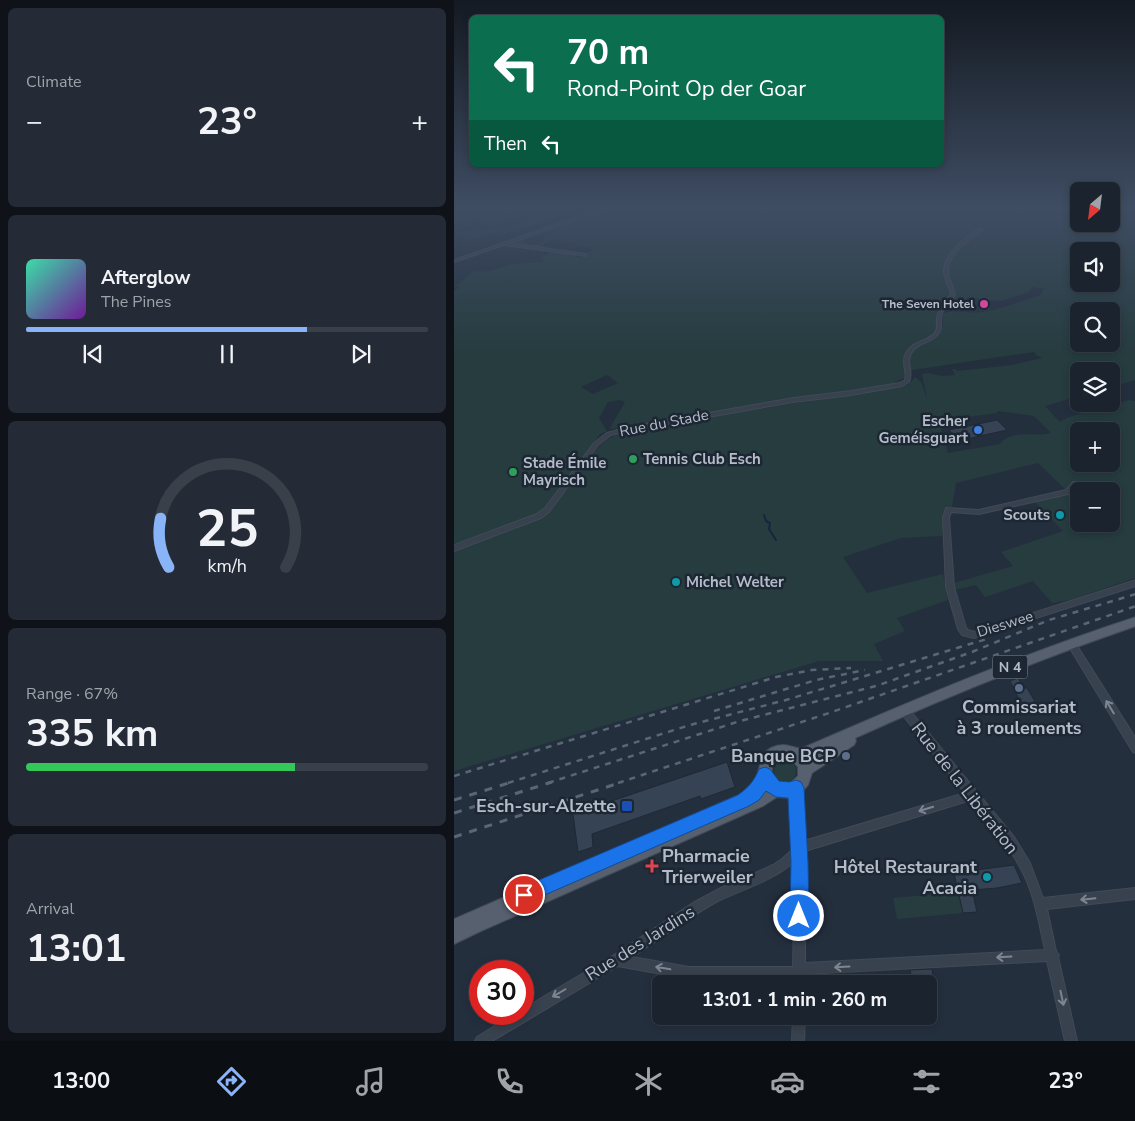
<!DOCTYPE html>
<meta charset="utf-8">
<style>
:root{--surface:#1b232e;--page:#242b36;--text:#f1f3f6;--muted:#a0a4aa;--line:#39404a;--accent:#8ab4f8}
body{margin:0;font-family:"Nunito Sans",sans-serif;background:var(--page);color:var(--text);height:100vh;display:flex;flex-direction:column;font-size:19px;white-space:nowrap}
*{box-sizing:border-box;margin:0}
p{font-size:16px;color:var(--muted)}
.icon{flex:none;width:28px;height:28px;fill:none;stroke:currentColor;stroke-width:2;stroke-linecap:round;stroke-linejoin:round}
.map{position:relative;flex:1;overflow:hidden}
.panel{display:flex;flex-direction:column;gap:8px;padding:8px;background:#0f1319;width:454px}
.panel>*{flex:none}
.banner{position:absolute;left:15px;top:15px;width:475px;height:152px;border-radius:8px;box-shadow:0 2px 8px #0003,0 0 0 1px var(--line);background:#0b6e4f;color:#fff;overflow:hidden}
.needle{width:32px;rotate:208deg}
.controls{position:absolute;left:616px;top:182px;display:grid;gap:10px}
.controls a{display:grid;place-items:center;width:50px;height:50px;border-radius:8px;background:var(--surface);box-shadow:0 2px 8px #0003,0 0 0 1px var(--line);font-size:25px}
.speed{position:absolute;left:15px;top:960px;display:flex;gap:10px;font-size:25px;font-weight:700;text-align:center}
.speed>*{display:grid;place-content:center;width:65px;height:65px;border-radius:50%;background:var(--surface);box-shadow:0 2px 8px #0003,0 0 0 1px var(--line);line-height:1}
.speed .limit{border:8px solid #d22;background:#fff;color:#111}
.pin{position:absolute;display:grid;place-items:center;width:42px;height:42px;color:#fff;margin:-21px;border:2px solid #fff;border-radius:50%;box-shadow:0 1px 5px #0007}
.me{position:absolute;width:55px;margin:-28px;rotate:0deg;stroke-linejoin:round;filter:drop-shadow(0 0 4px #0008)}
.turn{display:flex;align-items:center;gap:18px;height:105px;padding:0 15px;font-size:22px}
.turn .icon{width:65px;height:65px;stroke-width:2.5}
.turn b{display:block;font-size:35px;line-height:42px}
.then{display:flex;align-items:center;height:48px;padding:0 15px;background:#0003;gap:10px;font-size:19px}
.big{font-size:38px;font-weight:700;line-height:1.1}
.panel .widget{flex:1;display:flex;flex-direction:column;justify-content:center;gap:8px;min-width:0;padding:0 18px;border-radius:8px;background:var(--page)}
.panel .dial{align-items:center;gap:0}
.dial svg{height:130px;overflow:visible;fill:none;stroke:var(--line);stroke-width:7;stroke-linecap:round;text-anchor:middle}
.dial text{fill:var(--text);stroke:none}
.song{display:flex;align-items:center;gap:15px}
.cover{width:60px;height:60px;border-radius:8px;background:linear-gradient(135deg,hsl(160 70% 55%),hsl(280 70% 35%))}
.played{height:5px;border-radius:2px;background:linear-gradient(90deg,var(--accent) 70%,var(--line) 70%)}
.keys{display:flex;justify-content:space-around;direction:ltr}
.heat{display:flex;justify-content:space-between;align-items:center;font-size:28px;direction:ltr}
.charge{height:8px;border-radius:4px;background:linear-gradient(90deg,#34c759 67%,var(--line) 0)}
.trip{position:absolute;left:198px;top:975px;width:285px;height:50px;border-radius:8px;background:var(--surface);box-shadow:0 2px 8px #0003,0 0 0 1px var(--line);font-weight:700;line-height:50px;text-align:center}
.tab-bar{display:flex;height:80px;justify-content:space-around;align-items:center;background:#0b0e12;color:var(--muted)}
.tab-bar .icon{width:35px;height:35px}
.tab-bar .on{color:var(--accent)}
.tab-bar b{font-size:22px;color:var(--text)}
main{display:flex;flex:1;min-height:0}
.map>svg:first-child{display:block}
.green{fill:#263c3f;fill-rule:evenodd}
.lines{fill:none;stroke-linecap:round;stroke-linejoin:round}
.stream{stroke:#17263c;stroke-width:2}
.building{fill:#364354;stroke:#1f2835}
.minor-casing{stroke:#414a57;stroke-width:2}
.primary-casing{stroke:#414a57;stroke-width:2}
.minor{fill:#38414e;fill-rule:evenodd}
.primary{fill:#56606e;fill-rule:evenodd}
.rail-far1{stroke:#5a6575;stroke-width:2.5;stroke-dasharray:6 6;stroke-linecap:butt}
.rail{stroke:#5a6575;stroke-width:3;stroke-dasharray:8 8;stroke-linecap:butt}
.oneway{stroke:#7c8592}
.route{fill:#1a73e8;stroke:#114b97}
.hotel-dot{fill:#d1479c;stroke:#1d2633;stroke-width:2}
.shop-dot{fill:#3f7fe0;stroke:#1d2633;stroke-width:2}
.leisure-dot{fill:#2e9e5b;stroke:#1d2633;stroke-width:2}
.culture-dot{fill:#0f9aa8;stroke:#1d2633;stroke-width:2}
.service-dot{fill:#5c6f8a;stroke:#1d2633;stroke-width:2}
.transit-dot{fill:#1a4fb4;stroke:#1d2633;stroke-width:2}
.health-dot{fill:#e0444e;stroke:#1d2633;stroke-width:2}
.labels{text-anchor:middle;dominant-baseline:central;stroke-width:5;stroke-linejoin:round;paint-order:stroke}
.far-poi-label{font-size:12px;font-weight:bold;fill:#b4bcc9;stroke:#1d2633;text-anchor:end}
.shield{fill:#1d2633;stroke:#878f9c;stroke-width:1}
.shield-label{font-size:14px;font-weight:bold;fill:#b4bcc9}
.poi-label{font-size:15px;font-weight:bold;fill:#b4bcc9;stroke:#1d2633;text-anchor:start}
.street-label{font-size:15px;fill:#b4bcc9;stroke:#1d2633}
.near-poi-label{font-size:18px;font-weight:bold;fill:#b4bcc9;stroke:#1d2633;text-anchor:end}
.near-street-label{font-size:18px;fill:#b4bcc9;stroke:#1d2633}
</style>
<main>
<section class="panel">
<div class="widget"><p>Climate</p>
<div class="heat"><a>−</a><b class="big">23°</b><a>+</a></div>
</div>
<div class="widget">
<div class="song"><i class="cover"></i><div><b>Afterglow</b><p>The Pines</p></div></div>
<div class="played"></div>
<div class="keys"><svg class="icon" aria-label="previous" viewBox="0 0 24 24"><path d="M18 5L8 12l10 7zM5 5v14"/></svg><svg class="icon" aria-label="pause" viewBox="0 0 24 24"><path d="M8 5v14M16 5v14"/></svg><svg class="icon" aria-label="next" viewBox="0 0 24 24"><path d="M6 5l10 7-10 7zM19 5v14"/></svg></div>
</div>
<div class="widget dial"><svg viewBox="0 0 100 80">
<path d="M14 69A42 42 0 1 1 86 69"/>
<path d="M14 69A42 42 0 0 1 9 39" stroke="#8ab4f8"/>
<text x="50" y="56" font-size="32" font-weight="700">25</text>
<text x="50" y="72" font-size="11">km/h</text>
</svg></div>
<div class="widget"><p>Range · 67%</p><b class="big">335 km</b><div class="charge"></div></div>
<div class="widget"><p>Arrival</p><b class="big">13:01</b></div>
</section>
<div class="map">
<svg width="682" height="1041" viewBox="0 0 682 1041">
<rect width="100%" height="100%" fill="#242f3e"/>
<g class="green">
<path d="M0 207H134L48 235 43 233 16 240 0 232 42 229 87 215 92 211 83 209 35 227 25 218 16 221 19 223 9 226 0 223Z"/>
<path d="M160 207H625V224H658V207H681V380L658 387V371H625V396L591 406 606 422 615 417 675 400 681 401V578L616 600 598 603 579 581 531 597 522 585 500 590V583L559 566 547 552 609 531 581 502 615 493 584 463 502 483 498 507 494 508 490 517 488 536 447 538 389 557 413 593 489 574 494 600 443 618 451 631 420 644 429 661H365L0 771V548L85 516 107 491 111 492C125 474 138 448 158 437 180 426 215 424 239 420 309 408 379 398 449 386L455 384 461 377 467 382 473 399 468 374 475 373 488 376 501 375 498 369H501L503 371 558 365 588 358 582 355 580 352 458 370 456 369 451 356 450 378 438 384 158 429 156 428 171 402 166 400 154 402 145 418 153 431 146 434 91 508 82 515 0 544V291L5 287 1 286 20 271C34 274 46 267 60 264 69 263 79 263 89 262L91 260 86 259 97 251 128 258 140 248 121 245 123 243C109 241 97 237 86 248L75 246 90 242V237L97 232 71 239 70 246 53 243 127 220ZM625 251H658V284H625ZM579 287 590 289 586 295C567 301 548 309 529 312 515 315 501 308 489 314V326L486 327V313L490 308 500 309 515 298 547 301 575 292ZM625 311H658V344H625ZM153 375 164 383 139 394 127 387ZM543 411 580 416 597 433C581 438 559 428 546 444L494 453 487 429 494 425 491 420 543 413ZM625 431H658V464H625ZM625 491H658V524H625Z"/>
<circle cx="331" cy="771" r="11"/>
<path d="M504 892 509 913 443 919 439 898Z"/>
</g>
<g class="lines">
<path class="stream" d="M310 515 312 521 316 523 315 529 322 540"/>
</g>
<g class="building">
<path d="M543 420 553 430 504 441 495 430Z"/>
<path d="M564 678 570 688H573L583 705 569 707 556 681Z"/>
<path d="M273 762 281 787 247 799 246 796 138 834 139 847 124 852 119 814Z"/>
<path d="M560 865 568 883 543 888 518 890 523 912 509 913 500 873Z"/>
<path d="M478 969 481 994 483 1003H474V984H459L456 970Z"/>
</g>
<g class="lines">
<g class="minor-casing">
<g id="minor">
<path d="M152 207H158L55 243 131 254H132V256L50 245 0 262V260Z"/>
<path d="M526 228 529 229C517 239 494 253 494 271 494 279 499 286 501 294 498 301 491 306 488 313 485 321 490 329 483 335 476 343 463 343 458 352 451 362 460 372 455 382L448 386 397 395 340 402 174 431 157 435 144 445 95 512 87 518 0 551V545L83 514 91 508 140 443 153 433 174 427 340 398 397 391 446 383 451 380C453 371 447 362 452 353 458 341 473 342 481 333 485 328 481 320 484 314 486 306 493 301 497 294 495 286 490 279 490 271 490 254 513 236 526 228Z"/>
<path d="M619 482H623L624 484 616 494H614L525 514 497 512 495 518 500 587 512 628 514 630 520 632 682 580V586L520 638 508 635 504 629 492 587 489 518 492 508 525 510 612 490Z"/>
<path d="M617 640 620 641 682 739V753L679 752 614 645 613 643 614 641Z"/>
<path d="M450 706 453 707 560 837 576 863 589 898 682 888V899L593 909 602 951 605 955 604 957 623 1041H611L593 961 351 974V984H339V979H235L164 966 38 1041H21L23 1037 60 1014H69V1009L160 955 239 903 267 888 297 875 319 865 328 859 336 852 340 846 337 788 339 785 342 783 345 785 347 788 350 841 511 793 447 713 446 710 447 707ZM517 800C535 822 554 844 567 869 580 892 585 923 591 950L351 963V851ZM341 861 339 967H235L178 957C206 939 233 918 262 902 288 889 319 881 341 861Z"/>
<path d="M339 1016H351L350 1041H338Z"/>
</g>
</g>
<g class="primary-casing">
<path id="primary" d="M682 617V626C586 659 492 697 401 738L402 741 400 745 358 773 354 785 347 793 335 798 323 797 309 806 27 931 0 944V919L285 795C292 790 301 784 303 775 307 765 306 754 317 748 327 743 333 745 343 748 348 748 354 746 358 744 464 698 571 653 682 617ZM329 757 337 759 344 767V776L335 784H326L318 775C317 766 320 759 329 757Z"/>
</g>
<use href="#minor" class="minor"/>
<use href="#primary" class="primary"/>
<g class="rail-far1">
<path d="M260 711 362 680 411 670"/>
<path d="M0 776 322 677 358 670 397 668"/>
<path d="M54 783 236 725 332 700 536 638"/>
<path d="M94 783 286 721 422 686 518 652 595 620 682 594"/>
<path d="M164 783 375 713 682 606"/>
</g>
<g class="rail">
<path d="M0 800 58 782"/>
<path d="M0 813 98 782"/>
<path d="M0 837 168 782"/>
</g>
</g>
<defs><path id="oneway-shaft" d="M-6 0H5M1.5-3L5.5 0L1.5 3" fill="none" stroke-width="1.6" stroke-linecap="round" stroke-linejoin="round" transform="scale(1.25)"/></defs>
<g class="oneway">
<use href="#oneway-shaft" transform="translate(656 707) rotate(-121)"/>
<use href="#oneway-shaft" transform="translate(472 809) rotate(163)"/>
<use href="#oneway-shaft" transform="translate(634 899) rotate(174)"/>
<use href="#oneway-shaft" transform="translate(550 957) rotate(177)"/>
<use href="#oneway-shaft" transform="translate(388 967) rotate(177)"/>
<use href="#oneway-shaft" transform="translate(209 968) rotate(-170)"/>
<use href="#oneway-shaft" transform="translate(105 993) rotate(150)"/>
<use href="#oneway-shaft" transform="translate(608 998) rotate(78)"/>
</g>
<linearGradient id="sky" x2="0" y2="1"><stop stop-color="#141a22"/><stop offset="0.59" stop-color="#3f4d63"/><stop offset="1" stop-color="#3f4d63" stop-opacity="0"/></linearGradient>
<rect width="682" height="353" fill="url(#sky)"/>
<path class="route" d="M311 767 316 769 325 781 335 782 342 780 347 782 350 788 354 862 355 916 352 922 345 925 339 922 336 916 337 862 334 798 322 797 312 791 305 800 295 806 70 904 64 901 62 895 64 889 284 795C295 787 300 781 305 769Z"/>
<circle class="hotel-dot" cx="530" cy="304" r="5"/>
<circle class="shop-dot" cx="524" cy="430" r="5"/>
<g class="leisure-dot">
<circle cx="179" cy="459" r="5"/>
<circle cx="59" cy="472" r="5"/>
</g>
<g class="culture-dot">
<circle cx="606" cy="515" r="5"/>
<circle cx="222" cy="582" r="5"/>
<circle cx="533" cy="877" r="5"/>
</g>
<g class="service-dot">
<circle cx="565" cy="688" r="5"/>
<circle cx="392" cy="756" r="5"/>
</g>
<rect class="transit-dot" x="167" y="800" width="12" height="12" rx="2.5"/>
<path class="health-dot" d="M195.5 858.5h5v5h5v5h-5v5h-5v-5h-5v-5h5z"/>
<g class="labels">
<g class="far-poi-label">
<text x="520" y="304">The Seven Hotel</text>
</g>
<rect class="shield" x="538.5" y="655.5" width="35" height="23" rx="4"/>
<g class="shield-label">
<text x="556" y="667">N 4</text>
</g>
<g class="poi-label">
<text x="514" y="421" text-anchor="end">Escher<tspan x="514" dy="17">Geméisguart</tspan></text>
<text x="189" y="459">Tennis Club Esch</text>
<text x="69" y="463">Stade Émile<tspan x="69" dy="17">Mayrisch</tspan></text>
<text x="596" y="515" text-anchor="end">Scouts</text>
<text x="232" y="582">Michel Welter</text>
</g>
<g class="street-label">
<text transform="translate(210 423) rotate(-11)">Rue du Stade</text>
<text transform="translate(551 624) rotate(-17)">Dieswee</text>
</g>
<g class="near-poi-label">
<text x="565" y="707" text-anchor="middle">Commissariat<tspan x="565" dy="21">à 3 roulements</tspan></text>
<text x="382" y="756">Banque BCP</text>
<text x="162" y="806">Esch-sur-Alzette</text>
<text x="208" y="856" text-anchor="start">Pharmacie<tspan x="208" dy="21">Trierweiler</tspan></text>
<text x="523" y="867">Hôtel Restaurant<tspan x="523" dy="21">Acacia</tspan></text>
</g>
<g class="near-street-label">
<text transform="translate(511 788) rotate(52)">Rue de la Libération</text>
<text transform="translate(186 943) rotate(-32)">Rue des Jardins</text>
</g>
</g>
</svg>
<div class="controls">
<a><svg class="needle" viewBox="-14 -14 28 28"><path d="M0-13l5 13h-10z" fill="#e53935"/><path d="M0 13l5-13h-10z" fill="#a0a4aa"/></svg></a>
<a><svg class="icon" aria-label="sound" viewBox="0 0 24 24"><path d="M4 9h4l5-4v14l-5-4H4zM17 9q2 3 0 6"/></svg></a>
<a><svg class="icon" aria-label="search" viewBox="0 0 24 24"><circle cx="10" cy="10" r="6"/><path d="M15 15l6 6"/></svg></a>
<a><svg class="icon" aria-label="layers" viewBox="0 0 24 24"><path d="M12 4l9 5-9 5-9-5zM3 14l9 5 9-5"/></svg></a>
<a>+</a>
<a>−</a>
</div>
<div class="speed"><div class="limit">30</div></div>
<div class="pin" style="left:70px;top:895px;background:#d93025"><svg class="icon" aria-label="arrive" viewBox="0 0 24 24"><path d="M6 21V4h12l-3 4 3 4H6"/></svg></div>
<svg class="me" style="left:345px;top:916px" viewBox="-20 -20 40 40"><circle r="17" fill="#1a73e8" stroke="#fff" stroke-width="3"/><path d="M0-11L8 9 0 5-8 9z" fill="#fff"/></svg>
<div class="trip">13:01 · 1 min · 260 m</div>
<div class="banner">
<div class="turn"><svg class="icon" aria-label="left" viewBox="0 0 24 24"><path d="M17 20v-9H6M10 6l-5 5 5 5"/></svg><div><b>70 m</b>Rond-Point Op der Goar</div></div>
<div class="then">Then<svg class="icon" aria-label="left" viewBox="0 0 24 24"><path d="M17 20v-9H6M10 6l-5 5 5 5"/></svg></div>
</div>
</div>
</main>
<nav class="tab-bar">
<b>13:00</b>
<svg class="icon on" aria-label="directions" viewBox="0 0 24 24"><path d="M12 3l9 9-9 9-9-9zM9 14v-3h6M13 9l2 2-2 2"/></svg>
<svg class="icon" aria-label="music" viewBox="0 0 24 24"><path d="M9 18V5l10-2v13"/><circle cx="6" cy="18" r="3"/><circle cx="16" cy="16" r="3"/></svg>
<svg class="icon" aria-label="phone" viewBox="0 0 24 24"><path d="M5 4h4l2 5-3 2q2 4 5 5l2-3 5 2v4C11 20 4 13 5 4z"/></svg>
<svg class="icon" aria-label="climate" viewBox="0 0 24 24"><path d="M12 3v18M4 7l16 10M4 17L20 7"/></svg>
<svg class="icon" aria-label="car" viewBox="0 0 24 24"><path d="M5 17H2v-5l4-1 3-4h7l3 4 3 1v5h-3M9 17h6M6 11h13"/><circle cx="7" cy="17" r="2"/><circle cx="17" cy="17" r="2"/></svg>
<svg class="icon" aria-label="filters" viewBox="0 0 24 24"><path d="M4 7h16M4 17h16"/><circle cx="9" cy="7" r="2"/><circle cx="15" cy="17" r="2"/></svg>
<b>23°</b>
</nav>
